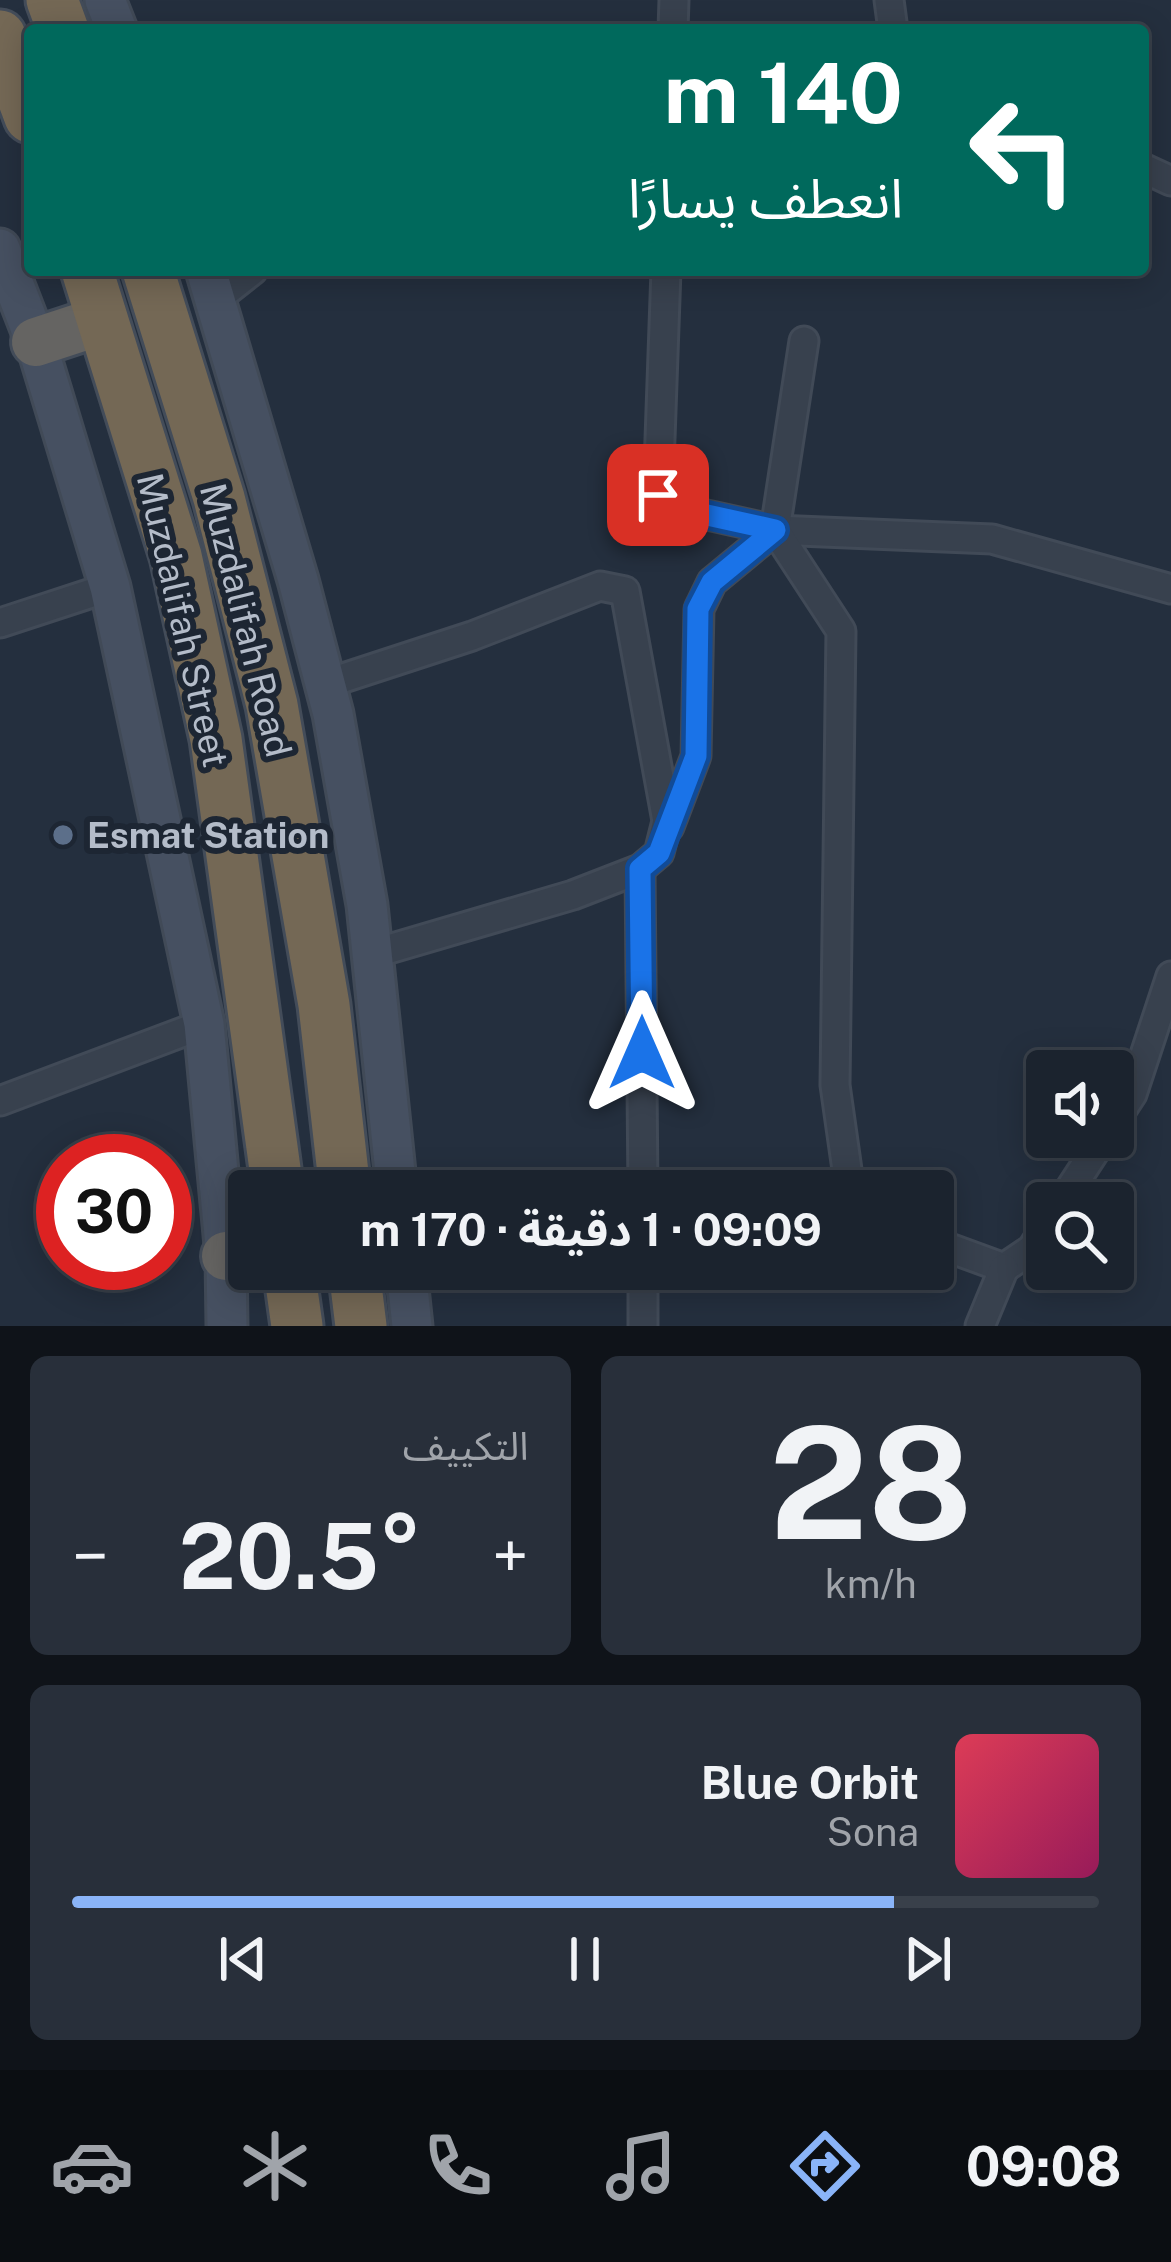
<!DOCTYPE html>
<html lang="ar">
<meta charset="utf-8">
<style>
:root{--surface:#1b232e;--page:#282f3a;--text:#f1f3f6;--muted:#a0a4aa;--line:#39404a;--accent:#8ab4f8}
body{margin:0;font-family:"Public Sans","Noto Sans Arabic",sans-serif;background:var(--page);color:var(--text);direction:rtl;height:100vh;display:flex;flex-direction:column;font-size:45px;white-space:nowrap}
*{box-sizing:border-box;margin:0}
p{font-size:39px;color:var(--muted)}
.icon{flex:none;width:66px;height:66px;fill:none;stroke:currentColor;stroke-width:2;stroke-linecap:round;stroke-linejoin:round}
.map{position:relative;height:1326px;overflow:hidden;direction:ltr}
.panel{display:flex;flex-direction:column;gap:30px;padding:30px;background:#0f1319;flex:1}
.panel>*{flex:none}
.hud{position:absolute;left:24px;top:24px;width:1125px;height:252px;border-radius:12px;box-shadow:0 6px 30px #0003,0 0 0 3px var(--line);direction:rtl;background:#00695c;color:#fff;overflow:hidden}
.controls{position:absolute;left:1026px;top:1050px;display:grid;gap:24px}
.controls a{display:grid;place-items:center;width:108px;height:108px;border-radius:12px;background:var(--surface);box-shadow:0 6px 30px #0003,0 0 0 3px var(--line);font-size:60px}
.speed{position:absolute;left:36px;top:1134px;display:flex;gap:24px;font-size:60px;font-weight:700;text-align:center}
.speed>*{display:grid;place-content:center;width:156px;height:156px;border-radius:50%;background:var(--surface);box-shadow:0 6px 30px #0003,0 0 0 3px var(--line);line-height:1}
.speed .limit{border:18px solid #d22;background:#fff;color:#111}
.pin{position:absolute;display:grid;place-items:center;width:102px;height:102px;color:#fff;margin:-51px;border-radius:24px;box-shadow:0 6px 18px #0006}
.me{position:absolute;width:132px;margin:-66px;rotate:0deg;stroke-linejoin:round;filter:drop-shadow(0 0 9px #0008)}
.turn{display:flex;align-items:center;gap:42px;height:252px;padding:0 48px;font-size:54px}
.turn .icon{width:156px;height:156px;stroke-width:2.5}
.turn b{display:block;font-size:84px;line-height:102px}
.big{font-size:90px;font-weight:700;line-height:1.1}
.panel .widget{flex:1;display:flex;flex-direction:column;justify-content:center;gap:18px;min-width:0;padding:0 42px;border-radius:18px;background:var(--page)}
.panel .dial{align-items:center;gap:0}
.dial b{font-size:156px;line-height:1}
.song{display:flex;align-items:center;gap:36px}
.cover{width:144px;height:144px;border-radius:18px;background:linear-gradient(135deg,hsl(350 70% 55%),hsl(330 70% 35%))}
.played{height:12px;border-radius:6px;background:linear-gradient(90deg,var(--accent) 80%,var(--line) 80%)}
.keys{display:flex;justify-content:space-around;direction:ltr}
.heat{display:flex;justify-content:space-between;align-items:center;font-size:66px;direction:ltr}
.panel .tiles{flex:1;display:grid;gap:30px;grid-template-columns:1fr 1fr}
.widget:last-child{grid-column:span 2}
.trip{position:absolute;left:228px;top:1170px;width:726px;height:120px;border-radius:12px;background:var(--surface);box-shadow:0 6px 30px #0003,0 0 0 3px var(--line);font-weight:700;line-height:120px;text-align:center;direction:rtl}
.menu{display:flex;height:192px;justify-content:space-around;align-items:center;background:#0b0e12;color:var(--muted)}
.menu .icon{width:84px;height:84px}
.menu .active{color:var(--accent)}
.menu b{font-size:54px;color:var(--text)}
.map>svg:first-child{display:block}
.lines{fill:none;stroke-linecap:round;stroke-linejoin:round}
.minor-casing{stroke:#414a57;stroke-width:33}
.secondary-casing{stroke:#414a57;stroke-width:45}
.trunk-casing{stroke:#434c59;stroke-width:54}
.motorway-casing{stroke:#434c59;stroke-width:57}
.minor{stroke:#38414e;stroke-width:27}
.secondary{stroke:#465061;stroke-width:39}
.trunk{stroke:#656462;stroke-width:48}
.motorway{stroke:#746855;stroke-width:51}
.route-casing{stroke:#114b97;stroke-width:30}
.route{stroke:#1a73e8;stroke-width:21}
.service-dot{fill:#5c6f8a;stroke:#1d2633;stroke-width:4.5}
.labels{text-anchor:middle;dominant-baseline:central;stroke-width:12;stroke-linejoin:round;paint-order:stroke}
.street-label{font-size:36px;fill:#b4bcc9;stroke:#1d2633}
.poi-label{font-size:36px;font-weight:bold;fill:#b4bcc9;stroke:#1d2633;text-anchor:start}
</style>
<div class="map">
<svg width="1171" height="1326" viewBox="0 0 1171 1326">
<rect width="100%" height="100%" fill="#242f3e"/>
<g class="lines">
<g class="minor-casing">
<g id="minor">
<path d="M889 0 893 30"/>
<path d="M673 30 674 0"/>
<path d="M1143 168 1171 181"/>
<path d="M666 270 658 495 689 511 775 530 992 539 1171 589"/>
<path d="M215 300 253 270"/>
<path d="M804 341 775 530 841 631 835 1085 850 1191"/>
<path d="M0 623 110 587"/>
<path d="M325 684 472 636 600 586 625 591 667 821 659 853 640 869 573 895 372 954"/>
<path d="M669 827 696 756 699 609 712 582 775 530"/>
<path d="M640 869 643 1191"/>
<path d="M0 1101 204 1024"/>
<path d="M1113 1123 1132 1094 1171 976"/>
<path d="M1061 1203 1104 1137"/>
<path d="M933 1242 1004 1268 1032 1249 1047 1225"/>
<path d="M643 1269V1326"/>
<path d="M980 1326 1004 1268"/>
</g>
</g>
<g class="secondary-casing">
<g id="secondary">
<path d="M105 0 117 30"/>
<path d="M0 249 36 342 110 587 204 1024 226 1256 227 1326"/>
<path d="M206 270 298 580 333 714 367 905 397 1191"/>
<path d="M406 1269 412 1326"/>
</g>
</g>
<g class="trunk-casing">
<g id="trunk">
<path d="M36 342 103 320"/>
<path d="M226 1256 249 1255"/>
</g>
</g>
<g class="motorway-casing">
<g id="motorway">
<path d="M52 0 63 30"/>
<path d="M0 36 30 117"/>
<path d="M87 270 176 556 216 739 278 1191"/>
<path d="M148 270 219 498 272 705 324 1005 345 1191"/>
<path d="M289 1269 297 1326"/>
<path d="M354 1269 361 1326"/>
</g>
</g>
<use href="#minor" class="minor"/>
<use href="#secondary" class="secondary"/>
<use href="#trunk" class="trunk"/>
<use href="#motorway" class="motorway"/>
</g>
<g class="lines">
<g class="route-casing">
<path id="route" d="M642 1053 640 869 659 853 696 756 698 609 712 582 775 530 689 511 658 495"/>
</g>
<use href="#route" class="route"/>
</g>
<circle class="service-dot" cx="63" cy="835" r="12"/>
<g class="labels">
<g class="street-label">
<text transform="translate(183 620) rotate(77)">Muzdalifah Street</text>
<text transform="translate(246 620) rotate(76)">Muzdalifah Road</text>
</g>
<g class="poi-label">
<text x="87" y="835">Esmat Station</text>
</g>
</g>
</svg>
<div class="controls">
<a><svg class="icon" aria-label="sound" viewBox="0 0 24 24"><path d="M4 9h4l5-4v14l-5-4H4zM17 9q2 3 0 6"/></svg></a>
<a><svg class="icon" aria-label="search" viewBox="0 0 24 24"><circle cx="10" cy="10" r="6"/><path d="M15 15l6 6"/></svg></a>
</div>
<div class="speed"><div class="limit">30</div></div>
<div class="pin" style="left:658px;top:495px;background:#d93025"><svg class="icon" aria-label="arrive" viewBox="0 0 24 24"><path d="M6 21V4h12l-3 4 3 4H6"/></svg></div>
<svg class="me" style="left:642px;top:1053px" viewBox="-20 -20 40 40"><path d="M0-17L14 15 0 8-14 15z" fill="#1a73e8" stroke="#fff" stroke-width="4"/></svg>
<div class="trip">09:09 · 1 دقيقة · 170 m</div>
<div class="hud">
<div class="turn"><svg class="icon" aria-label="left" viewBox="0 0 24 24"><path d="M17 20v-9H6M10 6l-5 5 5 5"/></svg><div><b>140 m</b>انعطف يسارًا</div></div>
</div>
</div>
<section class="panel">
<div class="tiles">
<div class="widget dial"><b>28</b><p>km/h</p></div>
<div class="widget"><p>التكييف</p>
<div class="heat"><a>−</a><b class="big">20.5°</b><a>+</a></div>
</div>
<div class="widget">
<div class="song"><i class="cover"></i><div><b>Blue Orbit</b><p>Sona</p></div></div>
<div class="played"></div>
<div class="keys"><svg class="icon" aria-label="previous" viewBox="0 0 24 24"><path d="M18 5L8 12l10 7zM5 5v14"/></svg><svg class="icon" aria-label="pause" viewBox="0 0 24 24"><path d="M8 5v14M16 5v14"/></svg><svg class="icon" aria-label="next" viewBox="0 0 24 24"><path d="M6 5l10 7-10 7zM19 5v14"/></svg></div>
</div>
</div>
</section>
<nav class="menu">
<b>09:08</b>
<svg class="icon active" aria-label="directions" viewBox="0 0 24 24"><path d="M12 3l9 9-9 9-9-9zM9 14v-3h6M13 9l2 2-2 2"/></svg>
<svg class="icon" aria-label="music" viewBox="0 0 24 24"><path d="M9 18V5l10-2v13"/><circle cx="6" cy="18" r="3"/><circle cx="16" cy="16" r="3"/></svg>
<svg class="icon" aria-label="phone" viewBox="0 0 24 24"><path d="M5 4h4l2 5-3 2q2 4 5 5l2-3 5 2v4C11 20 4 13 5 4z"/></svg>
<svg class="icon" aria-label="climate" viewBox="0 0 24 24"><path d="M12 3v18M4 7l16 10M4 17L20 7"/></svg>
<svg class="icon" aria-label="car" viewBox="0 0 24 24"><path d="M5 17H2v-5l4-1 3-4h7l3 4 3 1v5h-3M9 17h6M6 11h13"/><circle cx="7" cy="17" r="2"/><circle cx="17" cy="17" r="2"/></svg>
</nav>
